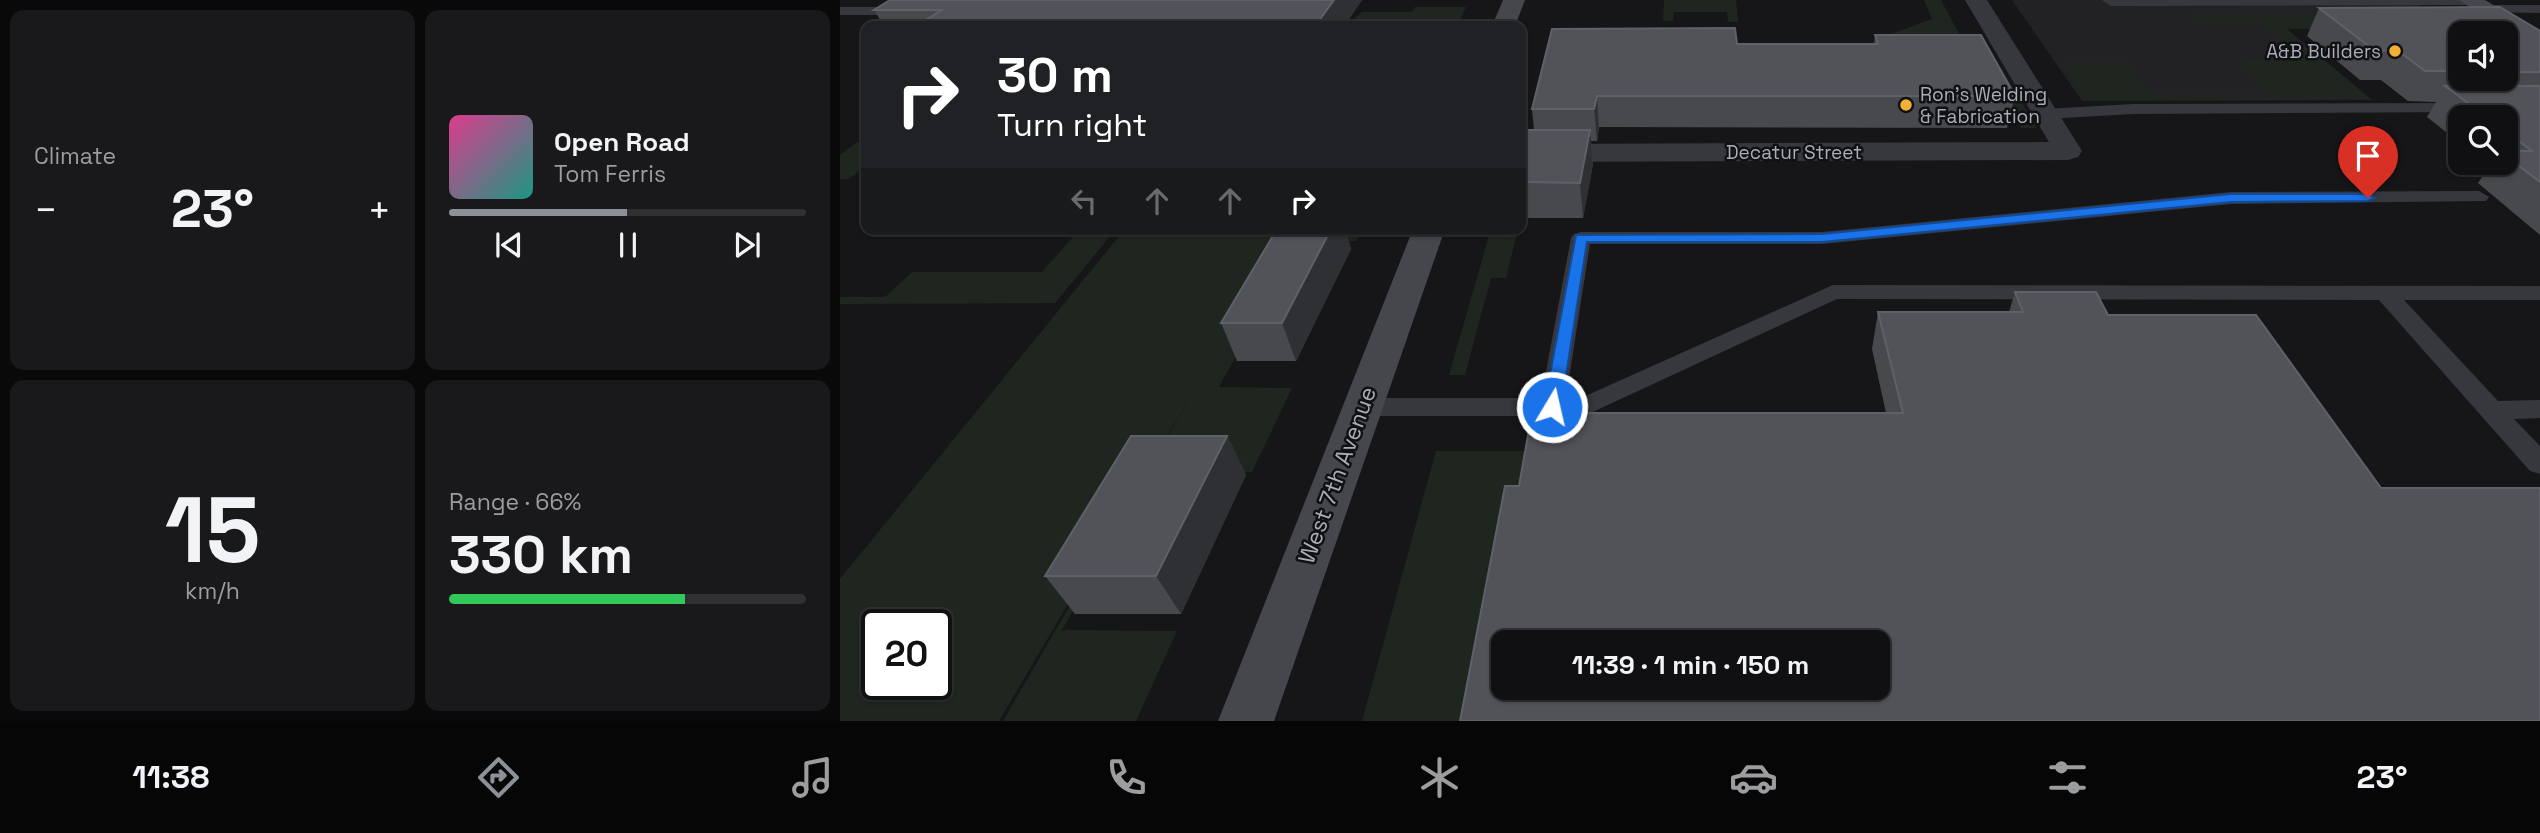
<!DOCTYPE html>
<meta charset="utf-8">
<style>
:root{--surface:#101012;--page:#19191b;--text:#f1f3f6;--muted:#9c9d9f;--line:#303032;--accent:#8c9099}
body{margin:0;font-family:"Space Grotesk",sans-serif;background:var(--page);color:var(--text);height:100vh;display:flex;flex-direction:column;font-size:26px;white-space:nowrap}
*{box-sizing:border-box;margin:0}
p{font-size:23px;color:var(--muted)}
.icon{flex:none;width:38px;height:38px;fill:none;stroke:currentColor;stroke-width:2;stroke-linecap:round;stroke-linejoin:round}
.map{position:relative;flex:1;overflow:hidden}
.panel{display:flex;flex-direction:column;gap:10px;padding:10px;background:#09090a;width:840px}
.panel>*{flex:none}
.hud{position:absolute;left:21px;top:21px;width:665px;height:214px;border-radius:14px;box-shadow:0 2px 5px #0004,0 0 0 2px var(--line);background:#202124;color:#fff;overflow:hidden}
.fabs{position:absolute;left:1608px;top:21px;display:grid;gap:14px}
.fabs a{display:grid;place-items:center;width:70px;height:70px;border-radius:14px;background:var(--surface);box-shadow:0 2px 5px #0004,0 0 0 2px var(--line);font-size:35px}
.speed{position:absolute;left:21px;top:609px;display:flex;gap:14px;font-size:35px;font-weight:700;text-align:center}
.speed>*{display:grid;place-content:center;width:91px;height:91px;border-radius:50%;background:var(--surface);box-shadow:0 2px 5px #0004,0 0 0 2px var(--line);line-height:1}
.speed .limit{border:4px solid #111;border-radius:10px;background:#fff;color:#111}
.pin{position:absolute;display:grid;place-items:center;width:60px;height:60px;color:#fff;margin:-72px -30px;border-radius:50% 50% 50% 0;rotate:-45deg;box-shadow:0 0 7px #0007}
.pin .icon{rotate:45deg}
.me{position:absolute;width:77px;margin:-38px;rotate:9deg;stroke-linejoin:round;filter:drop-shadow(0 0 5px #0008)}
.turn{display:flex;align-items:center;gap:24px;height:147px;padding:0 21px;font-size:32px}
.turn .icon{width:91px;height:91px;stroke-width:2.5}
.turn b{display:block;font-size:49px;line-height:60px}
.lanes{display:flex;align-items:center;height:66px;padding:0 21px;background:#0003;justify-content:center;gap:35px;direction:ltr}
.lanes .off{opacity:.35}
.big{font-size:52px;font-weight:600;line-height:1.1}
.panel .tile{flex:1;display:flex;flex-direction:column;justify-content:center;gap:10px;min-width:0;padding:0 24px;border-radius:14px;background:var(--page)}
.panel .dial{align-items:center;gap:0}
.dial b{font-size:91px;line-height:1}
.song{display:flex;align-items:center;gap:21px}
.cover{width:84px;height:84px;border-radius:10px;background:linear-gradient(135deg,hsl(330 70% 55%),hsl(170 70% 35%))}
.played{height:7px;border-radius:4px;background:linear-gradient(90deg,var(--accent) 50%,var(--line) 50%)}
.keys{display:flex;justify-content:space-around;direction:ltr}
.heat{display:flex;justify-content:space-between;align-items:center;font-size:38px;direction:ltr}
.charge{height:10px;border-radius:5px;background:linear-gradient(90deg,#34c759 66%,var(--line) 0)}
.panel .tiles{flex:1;display:grid;gap:10px;grid-template-columns:repeat(2,1fr)}
.trip{position:absolute;left:651px;top:630px;width:399px;height:70px;border-radius:14px;background:var(--surface);box-shadow:0 2px 5px #0004,0 0 0 2px var(--line);font-weight:600;line-height:70px;text-align:center}
.tab-bar{display:flex;height:112px;justify-content:space-around;align-items:center;background:#060607;color:var(--muted)}
.tab-bar .icon{width:49px;height:49px}
.tab-bar .selected{color:var(--accent)}
.tab-bar b{font-size:32px;color:var(--text)}
main{display:flex;flex:1;min-height:0}
.map>svg:first-child{display:block}
.built{fill:#222225}
.green{fill:#1e261f;fill-rule:evenodd}
.lines{fill:none;stroke-linecap:round;stroke-linejoin:round}
.lane{fill:#37383d;fill-rule:evenodd}
.street{fill:#37383d;fill-rule:evenodd}
.secondary{fill:#45474d;fill-rule:evenodd}
.wall{fill:#47494d;fill-rule:evenodd}
.shaded-wall{fill:#2f3033}
.building{fill:#525359;stroke:#5f6168;stroke-width:2;fill-rule:evenodd}
.route{fill:#1a73e8;stroke:#114b97;stroke-width:2}
.poi-dot{fill:#f2b134;stroke:#111113;stroke-width:2.5}
.labels{text-anchor:middle;dominant-baseline:central;stroke-width:5;stroke-linejoin:round;paint-order:stroke}
.far-poi-label{font-size:19px;fill:#a8adb8;stroke:#111113;text-anchor:end}
.far-street-label{font-size:19px;fill:#a8adb8;stroke:#111113}
.street-label{font-size:23px;fill:#a8adb8;stroke:#111113}
</style>
<main>
<section class="panel">
<div class="tiles">
<div class="tile"><p>Climate</p>
<div class="heat"><a>−</a><b class="big">23°</b><a>+</a></div>
</div>
<div class="tile">
<div class="song"><i class="cover"></i><div><b>Open Road</b><p>Tom Ferris</p></div></div>
<div class="played"></div>
<div class="keys"><svg class="icon" aria-label="previous" viewBox="0 0 24 24"><path d="M18 5L8 12l10 7zM5 5v14"/></svg><svg class="icon" aria-label="pause" viewBox="0 0 24 24"><path d="M8 5v14M16 5v14"/></svg><svg class="icon" aria-label="next" viewBox="0 0 24 24"><path d="M6 5l10 7-10 7zM19 5v14"/></svg></div>
</div>
<div class="tile dial"><b>15</b><p>km/h</p></div>
<div class="tile"><p>Range · 66%</p><b class="big">330 km</b><div class="charge"></div></div>
</div>
</section>
<div class="map">
<svg width="1700" height="721" viewBox="0 0 1700 721">
<rect width="100%" height="100%" fill="#161618"/>
<path class="built" d="M1172 0H1571L1610 29H1447L1532 100 1242 101Z"/>
<g class="green">
<path d="M824 0H896L898 22H888L887 12H834L833 21H823Z"/>
<path d="M1084 0H1101L1123 41 1151 51 1197 128H1181L1143 62 1042 37 1092 19Z"/>
<path d="M575 7H626L617 26H507L522 12H572Z"/>
<path d="M1348 15H1562L1606 22 1623 33H1620V38L1606 28 1447 29 1532 100 1248 101 1221 63H1285L1312 95H1433L1398 60 1466 59 1424 24H1358Z"/>
<path d="M17 142H26V166L9 179H0V155Z"/>
<path d="M240 229H276L215 303 0 304V297H45L72 272H202Z"/>
<path d="M521 229 516 241 457 246 379 387 452 388 412 472H312L222 630 337 631 296 721H163L356 387 159 721H0V579L284 230ZM37 625H96V684H37Z"/>
<path d="M651 229H678L666 278H651L625 375H609Z"/>
<path d="M596 451H695L628 721H522Z"/>
</g>
<g class="lines">
<g class="lane">
<path d="M1262 0H1638L1639 1 1632 5 1271 6Z"/>
<path d="M1644 5H1700V13L1639 12V6Z"/>
<path d="M0 7H67L74 11 67 15H0Z"/>
<path d="M1624 103 1633 108 1630 112 1293 114 1205 119 1196 114 1205 109 1293 104Z"/>
<path d="M1639 191 1649 197 1646 201 1391 204 982 244H750L726 398H741L993 285 1700 286V300H1564L1658 401 1700 400V418L1674 419 1700 446V474L1690 471 1539 300 997 299 744 416H523L514 413 510 407 514 401 523 398H701L731 238 734 234 741 232H982L1391 192Z"/>
</g>
<path class="street" d="M1125 0H1147L1242 151 1238 157 1228 160 681 162V144L1209 142Z"/>
<g class="secondary">
<path d="M663 0H685L675 26H652Z"/>
<path d="M1619 0H1645L1700 33V50L1692 48Z"/>
<path d="M573 229H605L434 721H378Z"/>
</g>
</g>
<g class="wall">
<path d="M50 0H522L504 26H44L34 10Z"/>
<path d="M1479 8 1700 31V235L1638 183 1649 166 1645 163H1666V117H1620V143L1587 117 1596 102 1568 101 1541 80H1520L1467 36ZM1620 33H1666V79H1620Z"/>
<path d="M1035 35 1175 96 1167 128 759 127 757 141H751L753 164 743 218H681V150L694 130 692 109 897 44H1034Z"/>
<path d="M437 229H505L511 249 456 361H397L381 323Z"/>
<path d="M1175 292 1268 315 1541 488 679 486 1046 413 1032 349 1038 312H1169Z"/>
<path d="M387 436 406 475 341 614H235L205 576Z"/>
</g>
<g class="shaded-wall">
<path d="M494 0H522L504 26H475Z"/>
<path d="M757 96 759 127 757 141 754 109Z"/>
<path d="M750 130 753 164 743 218 740 183Z"/>
<path d="M491 229H505L511 249 456 361 442 323Z"/>
<path d="M387 436 406 475 341 614 316 576Z"/>
</g>
<g class="building">
<path d="M50 0H494L475 26H76L102 10H34Z"/>
<path d="M1660 7 1700 31V72H1666V33H1620V71H1585L1557 50 1535 51 1479 8Z"/>
<path d="M895 28 897 44H1038L1035 35H1141L1175 96H757L754 109H692L712 29Z"/>
<path d="M1605 86H1700V182L1666 156V151H1692L1666 131V117H1647Z"/>
<path d="M686 130H750L740 183 681 182V150Z"/>
<path d="M437 229H491L442 323H381Z"/>
<path d="M1175 292H1256L1268 315H1416L1541 488H1700V721H620L665 486H679L692 413H1063L1038 312H1183ZM663 642H1038V688H663Z"/>
<path d="M291 436H387L316 576H205Z"/>
</g>
<path class="route" d="M1391 194H1528L1535 198 1528 201 1391 202 982 242H747L721 407 712 413 704 407 736 235 982 234Z"/>
<g class="poi-dot">
<circle cx="1555" cy="51" r="7"/>
<circle cx="1066" cy="105" r="7"/>
</g>
<g class="labels">
<g class="far-poi-label">
<text x="1541" y="51">A&amp;B Builders</text>
<text x="1080" y="94" text-anchor="start">Ron's Welding<tspan x="1080" dy="22">&amp; Fabrication</tspan></text>
</g>
<g class="far-street-label">
<text x="954" y="152">Decatur Street</text>
</g>
<g class="street-label">
<text transform="translate(497 475) rotate(-70)">West 7th Avenue</text>
</g>
</g>
</svg>
<div class="fabs">
<a><svg class="icon" aria-label="sound" viewBox="0 0 24 24"><path d="M4 9h4l5-4v14l-5-4H4zM17 9q2 3 0 6"/></svg></a>
<a><svg class="icon" aria-label="search" viewBox="0 0 24 24"><circle cx="10" cy="10" r="6"/><path d="M15 15l6 6"/></svg></a>
</div>
<div class="speed"><div class="limit">20</div></div>
<div class="pin" style="left:1528px;top:198px;background:#d93025"><svg class="icon" aria-label="arrive" viewBox="0 0 24 24"><path d="M6 21V4h12l-3 4 3 4H6"/></svg></div>
<svg class="me" style="left:712px;top:407px" viewBox="-20 -20 40 40"><circle r="17" fill="#1a73e8" stroke="#fff" stroke-width="3"/><path d="M0-11L8 9 0 5-8 9z" fill="#fff"/></svg>
<div class="trip">11:39 · 1 min · 150 m</div>
<div class="hud">
<div class="turn"><svg class="icon" aria-label="right" viewBox="0 0 24 24"><path d="M7 20v-9h11M14 6l5 5-5 5"/></svg><div><b>30 m</b>Turn right</div></div>
<div class="lanes"><svg class="icon off" aria-label="left" viewBox="0 0 24 24"><path d="M17 20v-9H6M10 6l-5 5 5 5"/></svg><svg class="icon off" aria-label="ahead" viewBox="0 0 24 24"><path d="M12 20V5M6 11l6-6 6 6"/></svg><svg class="icon off" aria-label="ahead" viewBox="0 0 24 24"><path d="M12 20V5M6 11l6-6 6 6"/></svg><svg class="icon" aria-label="right" viewBox="0 0 24 24"><path d="M7 20v-9h11M14 6l5 5-5 5"/></svg></div>
</div>
</div>
</main>
<nav class="tab-bar">
<b>11:38</b>
<svg class="icon selected" aria-label="directions" viewBox="0 0 24 24"><path d="M12 3l9 9-9 9-9-9zM9 14v-3h6M13 9l2 2-2 2"/></svg>
<svg class="icon" aria-label="music" viewBox="0 0 24 24"><path d="M9 18V5l10-2v13"/><circle cx="6" cy="18" r="3"/><circle cx="16" cy="16" r="3"/></svg>
<svg class="icon" aria-label="phone" viewBox="0 0 24 24"><path d="M5 4h4l2 5-3 2q2 4 5 5l2-3 5 2v4C11 20 4 13 5 4z"/></svg>
<svg class="icon" aria-label="climate" viewBox="0 0 24 24"><path d="M12 3v18M4 7l16 10M4 17L20 7"/></svg>
<svg class="icon" aria-label="car" viewBox="0 0 24 24"><path d="M5 17H2v-5l4-1 3-4h7l3 4 3 1v5h-3M9 17h6M6 11h13"/><circle cx="7" cy="17" r="2"/><circle cx="17" cy="17" r="2"/></svg>
<svg class="icon" aria-label="filters" viewBox="0 0 24 24"><path d="M4 7h16M4 17h16"/><circle cx="9" cy="7" r="2"/><circle cx="15" cy="17" r="2"/></svg>
<b>23°</b>
</nav>
